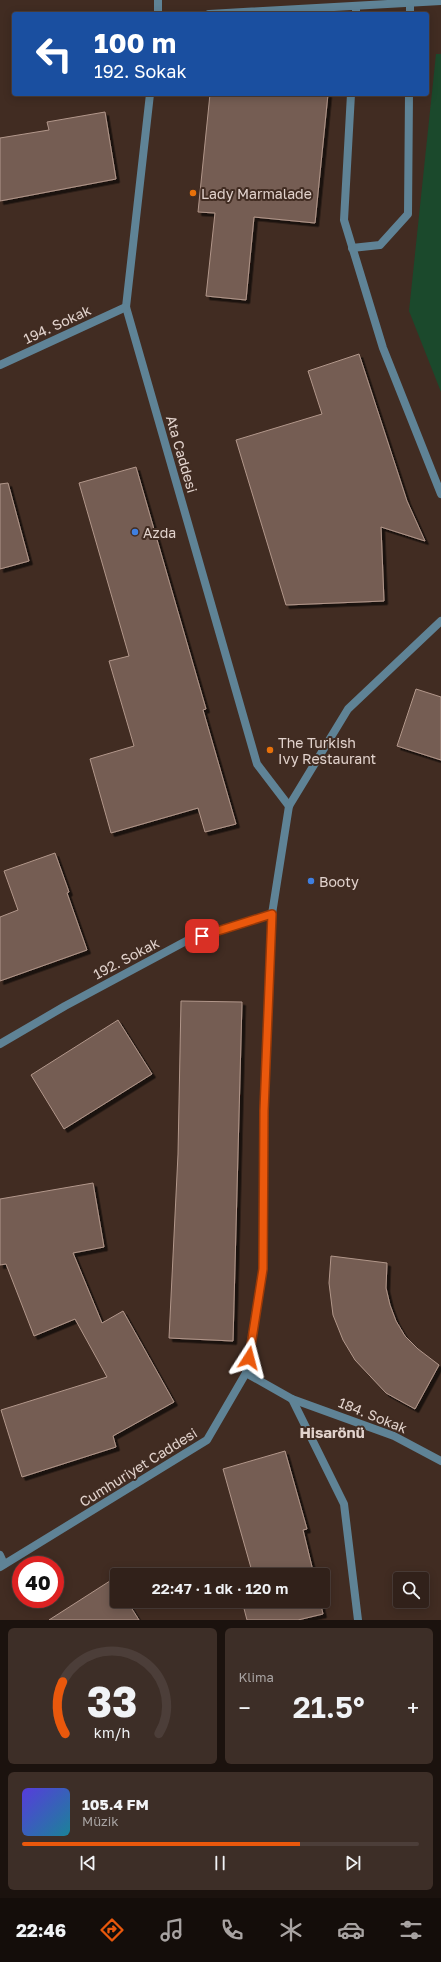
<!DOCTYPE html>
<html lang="tr">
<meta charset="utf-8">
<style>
:root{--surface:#31211a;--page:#3d2e27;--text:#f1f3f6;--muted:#a8a3a2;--line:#4c3e39;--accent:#ea580c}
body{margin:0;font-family:"Golos Text",sans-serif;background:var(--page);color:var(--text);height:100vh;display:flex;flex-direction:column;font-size:15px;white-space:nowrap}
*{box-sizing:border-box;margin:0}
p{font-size:13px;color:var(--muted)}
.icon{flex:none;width:22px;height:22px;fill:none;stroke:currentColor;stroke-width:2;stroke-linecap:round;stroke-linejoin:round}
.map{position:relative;height:1620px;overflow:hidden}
.side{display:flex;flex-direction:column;gap:8px;padding:8px;background:#1b120e;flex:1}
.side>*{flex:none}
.guide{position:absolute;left:12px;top:12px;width:417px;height:84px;border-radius:4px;box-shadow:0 2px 10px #0003,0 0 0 1px var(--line);background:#1a4fa0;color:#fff;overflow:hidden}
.buttons{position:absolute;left:393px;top:1572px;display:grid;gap:8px}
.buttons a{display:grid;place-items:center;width:36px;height:36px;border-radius:4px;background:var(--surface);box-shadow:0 2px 10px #0003,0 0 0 1px var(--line);font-size:20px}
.speed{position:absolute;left:12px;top:1556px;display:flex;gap:8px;font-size:20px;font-weight:700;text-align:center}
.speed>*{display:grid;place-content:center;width:52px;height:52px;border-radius:50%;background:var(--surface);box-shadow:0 2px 10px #0003,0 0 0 1px var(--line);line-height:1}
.speed .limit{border:6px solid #d22;background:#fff;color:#111}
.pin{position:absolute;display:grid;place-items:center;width:34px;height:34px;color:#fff;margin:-17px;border-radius:8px;box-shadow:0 2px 6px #0006}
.me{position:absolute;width:44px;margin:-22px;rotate:9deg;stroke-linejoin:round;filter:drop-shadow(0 0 3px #0008)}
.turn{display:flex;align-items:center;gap:14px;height:84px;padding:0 16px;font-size:18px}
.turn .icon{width:52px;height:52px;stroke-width:2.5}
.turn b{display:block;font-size:28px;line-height:34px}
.big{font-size:30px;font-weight:600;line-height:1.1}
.side .tile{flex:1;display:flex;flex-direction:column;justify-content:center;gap:6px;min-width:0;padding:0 14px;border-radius:6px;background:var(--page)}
.side .dial{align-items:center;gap:0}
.dial svg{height:104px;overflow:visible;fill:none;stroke:var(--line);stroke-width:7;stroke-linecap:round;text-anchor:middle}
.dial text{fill:var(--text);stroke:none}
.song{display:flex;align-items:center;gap:12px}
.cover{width:48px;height:48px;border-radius:6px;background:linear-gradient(135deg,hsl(250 70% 55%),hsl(190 70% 35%))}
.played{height:4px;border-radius:2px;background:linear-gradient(90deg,var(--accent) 70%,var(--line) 70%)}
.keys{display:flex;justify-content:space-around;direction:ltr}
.heat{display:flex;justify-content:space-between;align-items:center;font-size:22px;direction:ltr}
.side .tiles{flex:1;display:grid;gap:8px;grid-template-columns:1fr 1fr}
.tile:last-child{grid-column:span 2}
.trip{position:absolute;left:110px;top:1568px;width:220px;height:40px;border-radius:4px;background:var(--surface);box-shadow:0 2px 10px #0003,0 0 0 1px var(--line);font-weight:600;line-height:40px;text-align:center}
.tab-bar{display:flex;height:64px;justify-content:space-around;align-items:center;background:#140d0a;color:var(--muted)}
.tab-bar .icon{width:28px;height:28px}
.tab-bar .current{color:var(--accent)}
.tab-bar b{font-size:18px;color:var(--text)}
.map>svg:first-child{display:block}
.green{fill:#1b492c}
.building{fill:#755d52;stroke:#b2978b;filter:url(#shadow)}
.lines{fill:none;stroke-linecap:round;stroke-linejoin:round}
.service{stroke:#5f8396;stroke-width:8}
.minor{stroke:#5f8396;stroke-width:8}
.tertiary{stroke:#5f8396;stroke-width:8}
.route-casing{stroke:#983908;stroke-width:10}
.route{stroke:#ea580c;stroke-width:7}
.food-dot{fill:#e8710a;stroke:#412c22;stroke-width:1.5}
.shop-dot{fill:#3f7fe0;stroke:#412c22;stroke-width:1.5}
.labels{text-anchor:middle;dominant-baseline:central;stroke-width:4;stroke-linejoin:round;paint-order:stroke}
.poi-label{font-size:14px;fill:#e2d3cd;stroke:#412c22;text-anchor:start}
.street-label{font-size:14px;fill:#e2d3cd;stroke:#412c22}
.neighbourhood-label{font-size:15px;font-weight:bold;fill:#e2d3cd;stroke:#412c22}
</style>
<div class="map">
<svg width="441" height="1620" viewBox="0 0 441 1620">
<defs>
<filter id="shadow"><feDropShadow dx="3.5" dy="3.5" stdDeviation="0" flood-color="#0009"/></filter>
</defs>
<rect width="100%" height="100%" fill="#412c22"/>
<path class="green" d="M436 54H441V392L409 311Z"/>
<g class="building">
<path d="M210 94H328L315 223 254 217 246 300 206 296 215 213 198 212Z"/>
<path d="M105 112 116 179 0 201V138L49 130 47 122Z"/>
<path d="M359 354 407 501 425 541 381 527 384 601 286 605 236 440 322 414 308 371Z"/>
<path d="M136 467 206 709 203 710 236 824 205 832 198 808 111 833 90 759 134 746 109 661 129 656 79 483Z"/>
<path d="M8 483 29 561 0 569V484Z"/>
<path d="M416 689 441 697V760L397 746Z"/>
<path d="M55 853 69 892 67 893 87 950 0 981V917L18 910 4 871Z"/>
<path d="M181 1001 242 1002 233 1341 169 1338 178 1154Z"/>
<path d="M118 1020 152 1074 64 1129 31 1075Z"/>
<path d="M93 1183 104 1247 73 1253 102 1323 123 1311 174 1402 113 1436 116 1447 22 1477 1 1410 107 1377 75 1319 34 1336 6 1264 0 1265V1199Z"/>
<path d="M331 1256 387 1263 386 1288 390 1305 396 1321 405 1336 418 1349 439 1365 415 1409 386 1393 355 1360 343 1340 333 1315 329 1283Z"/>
<path d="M285 1451 307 1529 303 1530 314 1575H253L223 1469Z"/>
<path d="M113 1579 117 1586V1601H127L139 1620H49Z"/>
<path d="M242 1601H320L323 1614 298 1620H247Z"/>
</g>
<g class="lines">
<g class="service">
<path d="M410 14V3"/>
<path d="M352 248 380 245 408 214 409 94"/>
</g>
<g class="minor">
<path d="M158 0V14"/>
<path d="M356 14V6"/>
<path d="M150 94 126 307 257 764 289 806"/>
<path d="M351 94 344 220 383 348 441 494"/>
<path d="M0 365 126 307"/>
<path d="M0 1044 65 1006 188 940 272 914"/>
<path d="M292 1399 394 1436 441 1461"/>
<path d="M0 1555 4 1564"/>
</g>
<g class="tertiary">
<path d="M209 14 441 1"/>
<path d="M246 1373 292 1399 344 1504 358 1620"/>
<path d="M0 1567 207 1440 246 1373 263 1269 264 1111 272 914 289 806 348 709 441 621"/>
</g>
</g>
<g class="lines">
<g class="route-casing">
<path id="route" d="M202 936 272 914 264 1111 263 1269 249 1358"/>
</g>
<use href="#route" class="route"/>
</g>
<g class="food-dot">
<circle cx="193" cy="193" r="4"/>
<circle cx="270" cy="750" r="4"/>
</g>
<g class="shop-dot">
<circle cx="135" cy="532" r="4"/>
<circle cx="311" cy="881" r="4"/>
</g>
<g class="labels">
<g class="poi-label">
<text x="201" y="193">Lady Marmalade</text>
<text x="143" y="532">Azda</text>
<text x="278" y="742">The Turkish<tspan x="278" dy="16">Ivy Restaurant</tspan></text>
<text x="319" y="881">Booty</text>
</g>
<g class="street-label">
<text transform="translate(57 324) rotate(-25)">194. Sokak</text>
<text transform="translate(182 454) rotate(74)">Ata Caddesi</text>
<text transform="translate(126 958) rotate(-28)">192. Sokak</text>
<text transform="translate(373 1415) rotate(22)">184. Sokak</text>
<text transform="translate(138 1467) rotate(-32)">Cumhuriyet Caddesi</text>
</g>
<g class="neighbourhood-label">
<text x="332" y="1432">Hisarönü</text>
</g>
</g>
</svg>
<div class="buttons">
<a><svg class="icon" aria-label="search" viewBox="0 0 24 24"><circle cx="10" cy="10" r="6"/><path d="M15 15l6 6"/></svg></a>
</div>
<div class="speed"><div class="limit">40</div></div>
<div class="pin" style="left:202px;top:936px;background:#d93025"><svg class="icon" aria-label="arrive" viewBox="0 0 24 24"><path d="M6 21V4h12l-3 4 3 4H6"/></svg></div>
<svg class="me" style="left:249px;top:1358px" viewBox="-20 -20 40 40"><path d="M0-17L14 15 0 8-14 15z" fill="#ea580c" stroke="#fff" stroke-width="4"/></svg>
<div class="trip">22:47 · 1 dk · 120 m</div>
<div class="guide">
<div class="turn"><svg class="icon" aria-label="left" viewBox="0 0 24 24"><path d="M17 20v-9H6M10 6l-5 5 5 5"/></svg><div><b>100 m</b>192. Sokak</div></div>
</div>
</div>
<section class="side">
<div class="tiles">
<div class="tile dial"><svg viewBox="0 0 100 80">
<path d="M14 69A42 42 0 1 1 86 69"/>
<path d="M14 69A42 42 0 0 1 12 29" stroke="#ea580c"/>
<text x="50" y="56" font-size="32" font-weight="700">33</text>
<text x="50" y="72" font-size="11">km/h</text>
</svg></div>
<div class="tile"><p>Klima</p>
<div class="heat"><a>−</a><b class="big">21.5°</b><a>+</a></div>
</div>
<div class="tile">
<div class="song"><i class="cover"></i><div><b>105.4 FM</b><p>Müzik</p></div></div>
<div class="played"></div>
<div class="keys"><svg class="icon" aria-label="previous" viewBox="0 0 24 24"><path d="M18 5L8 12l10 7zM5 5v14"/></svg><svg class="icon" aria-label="pause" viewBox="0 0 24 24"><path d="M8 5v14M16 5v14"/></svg><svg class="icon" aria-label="next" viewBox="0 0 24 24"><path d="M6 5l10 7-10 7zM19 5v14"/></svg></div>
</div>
</div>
</section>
<nav class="tab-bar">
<b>22:46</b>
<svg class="icon current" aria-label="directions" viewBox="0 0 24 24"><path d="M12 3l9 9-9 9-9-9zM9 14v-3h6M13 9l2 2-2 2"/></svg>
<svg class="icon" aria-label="music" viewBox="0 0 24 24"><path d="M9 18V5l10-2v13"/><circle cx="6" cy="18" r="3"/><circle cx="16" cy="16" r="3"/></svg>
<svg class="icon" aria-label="phone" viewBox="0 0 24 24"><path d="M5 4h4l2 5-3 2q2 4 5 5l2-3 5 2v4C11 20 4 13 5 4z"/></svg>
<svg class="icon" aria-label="climate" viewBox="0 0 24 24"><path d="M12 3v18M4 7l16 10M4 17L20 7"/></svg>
<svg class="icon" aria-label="car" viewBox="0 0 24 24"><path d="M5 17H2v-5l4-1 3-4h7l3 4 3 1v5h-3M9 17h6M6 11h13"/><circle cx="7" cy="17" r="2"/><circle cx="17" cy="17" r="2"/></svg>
<svg class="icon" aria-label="filters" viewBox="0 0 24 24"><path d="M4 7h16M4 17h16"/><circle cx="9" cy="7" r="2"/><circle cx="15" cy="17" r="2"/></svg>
</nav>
